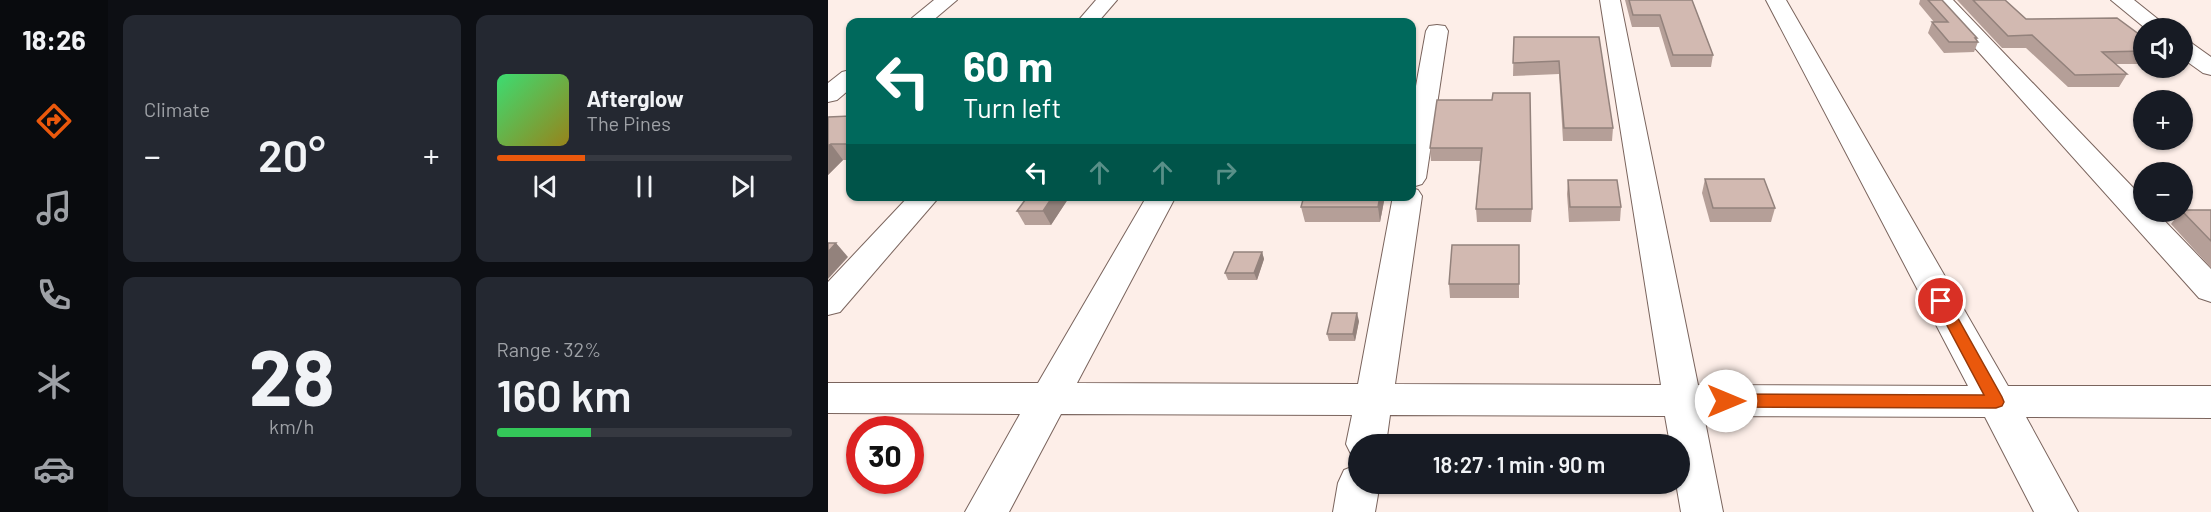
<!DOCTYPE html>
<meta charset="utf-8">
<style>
:root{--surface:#171b24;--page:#242831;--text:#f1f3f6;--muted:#9ea1a6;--line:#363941;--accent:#ea580c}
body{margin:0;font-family:Barlow,sans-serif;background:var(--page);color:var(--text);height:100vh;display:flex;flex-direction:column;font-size:22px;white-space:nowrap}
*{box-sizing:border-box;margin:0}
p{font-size:20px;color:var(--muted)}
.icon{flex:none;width:33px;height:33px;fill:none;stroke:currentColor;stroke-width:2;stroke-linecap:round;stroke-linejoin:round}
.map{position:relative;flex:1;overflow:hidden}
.details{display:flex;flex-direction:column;gap:15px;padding:15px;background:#0d0f14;width:720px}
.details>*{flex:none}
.top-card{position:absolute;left:18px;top:18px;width:570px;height:183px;border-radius:12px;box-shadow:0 2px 4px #0004;background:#00695c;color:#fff;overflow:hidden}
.controls{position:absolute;left:1305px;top:18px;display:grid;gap:12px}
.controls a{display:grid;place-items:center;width:60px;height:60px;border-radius:50%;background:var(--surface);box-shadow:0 2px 4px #0004;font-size:30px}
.speed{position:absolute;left:18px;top:416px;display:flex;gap:12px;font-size:30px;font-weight:700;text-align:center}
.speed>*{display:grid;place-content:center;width:78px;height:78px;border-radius:50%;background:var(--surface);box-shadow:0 2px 4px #0004;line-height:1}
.speed .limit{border:9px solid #d22;background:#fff;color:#111}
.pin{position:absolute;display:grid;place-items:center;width:51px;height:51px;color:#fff;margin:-26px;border:3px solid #fff;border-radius:50%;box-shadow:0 2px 6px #0007}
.me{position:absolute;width:66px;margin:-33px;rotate:90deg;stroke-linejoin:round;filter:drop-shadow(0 0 4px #0008)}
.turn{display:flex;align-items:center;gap:21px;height:126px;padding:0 18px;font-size:27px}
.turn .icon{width:78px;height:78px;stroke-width:2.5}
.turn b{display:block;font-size:42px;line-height:51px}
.lanes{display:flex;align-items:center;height:57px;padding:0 18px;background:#0003;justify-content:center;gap:30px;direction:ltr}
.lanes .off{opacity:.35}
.big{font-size:45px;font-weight:600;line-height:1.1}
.details .tile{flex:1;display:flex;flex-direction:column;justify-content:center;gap:9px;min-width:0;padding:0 21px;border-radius:12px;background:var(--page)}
.details .dial{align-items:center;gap:0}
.dial b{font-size:78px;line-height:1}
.song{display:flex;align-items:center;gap:18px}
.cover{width:72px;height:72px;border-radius:9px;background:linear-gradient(135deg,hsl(140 70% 55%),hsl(50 70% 35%))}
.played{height:6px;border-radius:3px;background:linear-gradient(90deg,var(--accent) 30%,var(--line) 30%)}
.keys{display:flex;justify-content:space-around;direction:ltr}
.heat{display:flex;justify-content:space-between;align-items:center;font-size:33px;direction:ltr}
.charge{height:9px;border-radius:4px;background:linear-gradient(90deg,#34c759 32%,var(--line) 0)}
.details .tiles{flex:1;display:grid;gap:15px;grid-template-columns:repeat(2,1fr)}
.trip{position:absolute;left:520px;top:434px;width:342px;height:60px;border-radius:30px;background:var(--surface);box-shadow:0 2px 4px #0004;font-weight:600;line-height:60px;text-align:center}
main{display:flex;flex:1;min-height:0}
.menu{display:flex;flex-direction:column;width:108px;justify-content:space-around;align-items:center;background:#090b0e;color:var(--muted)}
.menu .icon{width:42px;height:42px}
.menu .active{color:var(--accent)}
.menu b{font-size:27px;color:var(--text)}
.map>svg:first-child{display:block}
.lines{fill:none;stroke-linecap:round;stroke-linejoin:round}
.minor-casing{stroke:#7a645d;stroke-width:2}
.minor{fill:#fff;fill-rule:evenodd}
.wall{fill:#b59f98}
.shaded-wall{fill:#93827c}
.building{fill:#d2b9b1;stroke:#93827c;stroke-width:1.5}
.route{fill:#ea580c;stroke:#983908;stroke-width:1.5}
</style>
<main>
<nav class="menu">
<b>18:26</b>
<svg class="icon active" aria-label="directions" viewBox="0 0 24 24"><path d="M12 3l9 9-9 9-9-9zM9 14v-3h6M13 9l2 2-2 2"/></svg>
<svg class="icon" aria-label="music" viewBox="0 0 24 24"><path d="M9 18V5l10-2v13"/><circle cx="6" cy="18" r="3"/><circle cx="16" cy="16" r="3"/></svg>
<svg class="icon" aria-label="phone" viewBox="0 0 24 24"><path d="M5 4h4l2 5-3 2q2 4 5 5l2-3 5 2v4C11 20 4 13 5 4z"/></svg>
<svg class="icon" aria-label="climate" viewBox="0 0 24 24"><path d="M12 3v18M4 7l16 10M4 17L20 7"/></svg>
<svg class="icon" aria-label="car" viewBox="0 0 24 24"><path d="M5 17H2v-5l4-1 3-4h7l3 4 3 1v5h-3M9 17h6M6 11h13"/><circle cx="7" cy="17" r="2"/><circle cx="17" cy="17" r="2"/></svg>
</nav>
<section class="details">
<div class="tiles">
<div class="tile"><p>Climate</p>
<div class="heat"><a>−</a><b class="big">20°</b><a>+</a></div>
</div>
<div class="tile">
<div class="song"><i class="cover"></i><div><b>Afterglow</b><p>The Pines</p></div></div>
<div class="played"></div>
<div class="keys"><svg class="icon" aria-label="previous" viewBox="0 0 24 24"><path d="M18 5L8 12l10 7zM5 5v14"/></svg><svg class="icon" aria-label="pause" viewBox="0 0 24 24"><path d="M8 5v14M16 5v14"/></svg><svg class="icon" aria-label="next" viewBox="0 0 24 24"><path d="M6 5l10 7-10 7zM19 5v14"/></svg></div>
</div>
<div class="tile dial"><b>28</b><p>km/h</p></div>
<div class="tile"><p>Range · 32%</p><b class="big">160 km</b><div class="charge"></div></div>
</div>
</section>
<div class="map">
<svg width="1383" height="512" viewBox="0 0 1383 512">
<rect width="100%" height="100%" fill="#fdeee8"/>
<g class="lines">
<g class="minor-casing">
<g id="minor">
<path d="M106 0H129L103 22H81L84 18Z"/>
<path d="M268 0H289L270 22H249Z"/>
<path d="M772 0H792L870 385 1140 386 938 0H958L1180 386H1383V418L1198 417 1250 512H1206L1157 417 876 416 895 512H853L848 483H852V444H842L837 416 562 415 558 444H531V459L524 456 518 444 524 415 233 414 181 512H137L192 414 0 413V383H210L319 196H348L249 383 530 384 565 196H584V188L590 190 594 196 567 384 833 385Z"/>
<path d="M1104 0H1125L1316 199V212H1328L1383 269V302L1371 298Z"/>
<path d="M1283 0H1306L1341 28H1317Z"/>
<path d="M609 25 617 26 620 31 598 178 594 184 584 187V108L598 31 601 26Z"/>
<path d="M1354 40 1362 42 1383 57V75L1375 73 1354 58Z"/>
<path d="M22 70V89L9 100 0 102V83L14 72Z"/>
<path d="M81 196H112L12 312 0 315V282Z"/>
<path d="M531 464V483H552L547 512H505L510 483 516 470Z"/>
</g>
</g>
<use href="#minor" class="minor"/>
</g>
<g class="wall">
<path d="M797 0H864L885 55 883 67H843L831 27H804Z"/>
<path d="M1092 0H1114L1149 38 1148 39 1150 42 1146 52 1116 53 1100 33 1104 22H1106L1091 4Z"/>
<path d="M1129 0H1177L1198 19 1316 38V64H1288L1299 74 1291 87H1240L1198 48H1174Z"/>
<path d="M686 37H771L785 128 784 141H735L731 74 685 76Z"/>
<path d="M664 100 704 209 703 222H649L648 209 652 161H603L602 148Z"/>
<path d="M22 116V160H15L0 175V117Z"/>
<path d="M877 179 947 208 943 222H882L874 193Z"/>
<path d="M740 180 793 207 792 221 741 222 739 194Z"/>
<path d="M200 196H242L223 225H197L189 211Z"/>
<path d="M557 196 552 222H477L473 207Z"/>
<path d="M1354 210H1383V268L1343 224 1352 212H1354Z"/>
<path d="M691 245V298H622L621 284Z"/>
<path d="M434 252 436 259 429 280H400L397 273Z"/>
<path d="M531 321 527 341H501L499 334Z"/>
</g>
<g class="shaded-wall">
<path d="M3 144 15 160 0 175V146Z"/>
<path d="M225 196H242L223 225 215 211Z"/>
<path d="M552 196H557L552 222 550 207Z"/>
<path d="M8 243 20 257 0 279V252Z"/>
<path d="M434 252 436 259 429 280 426 273Z"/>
<path d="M529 313 531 321 527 341 525 334Z"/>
</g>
<g class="building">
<path d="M801 0H864L885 55H845L832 15H805Z"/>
<path d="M1100 0H1114L1149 38H1147L1150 42H1121L1104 22H1120Z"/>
<path d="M1145 0H1177L1198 19 1289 18 1316 38V51L1274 52 1299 74 1247 75 1204 35 1180 36Z"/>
<path d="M442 19 516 20 515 22H440Z"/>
<path d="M686 37H771L785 128H736L731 61 685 63Z"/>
<path d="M665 93H702L704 209H648L654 148H602L609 100H664Z"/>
<path d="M22 116V144H3L0 146V117Z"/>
<path d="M877 179H936L947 208H885Z"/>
<path d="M740 180H789L793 207H742Z"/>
<path d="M200 196H225L215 211H189Z"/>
<path d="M476 196H552L550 207H473Z"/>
<path d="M1354 210H1383V241L1354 211Z"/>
<path d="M0 243H8L0 252Z"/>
<path d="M624 245H691V284H621Z"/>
<path d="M406 252H434L426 273H397Z"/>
<path d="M504 313H529L525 334H499Z"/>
</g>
<path class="route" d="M1113 296 1118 297 1174 397 1176 402 1174 406 1168 408 898 407 893 405 890 401 893 396 898 394 1156 395 1106 301Z"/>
</svg>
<div class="controls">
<a><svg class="icon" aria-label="sound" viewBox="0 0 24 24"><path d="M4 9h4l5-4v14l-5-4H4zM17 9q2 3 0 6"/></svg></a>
<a>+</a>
<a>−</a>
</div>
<div class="speed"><div class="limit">30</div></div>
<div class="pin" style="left:1113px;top:301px;background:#d93025"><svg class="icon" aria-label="arrive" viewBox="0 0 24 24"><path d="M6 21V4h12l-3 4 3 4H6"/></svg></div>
<svg class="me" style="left:898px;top:401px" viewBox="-20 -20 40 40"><circle r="19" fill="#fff"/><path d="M0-13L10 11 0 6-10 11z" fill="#ea580c"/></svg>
<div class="trip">18:27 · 1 min · 90 m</div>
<div class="top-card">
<div class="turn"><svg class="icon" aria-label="left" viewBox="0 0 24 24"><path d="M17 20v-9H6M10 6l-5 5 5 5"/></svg><div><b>60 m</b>Turn left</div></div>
<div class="lanes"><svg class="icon" aria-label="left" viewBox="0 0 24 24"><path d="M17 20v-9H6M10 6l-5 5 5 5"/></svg><svg class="icon off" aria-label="ahead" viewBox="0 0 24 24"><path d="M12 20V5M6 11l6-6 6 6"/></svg><svg class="icon off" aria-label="ahead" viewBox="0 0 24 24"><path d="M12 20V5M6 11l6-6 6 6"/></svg><svg class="icon off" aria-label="right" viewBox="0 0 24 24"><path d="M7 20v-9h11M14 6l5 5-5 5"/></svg></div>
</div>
</div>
</main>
